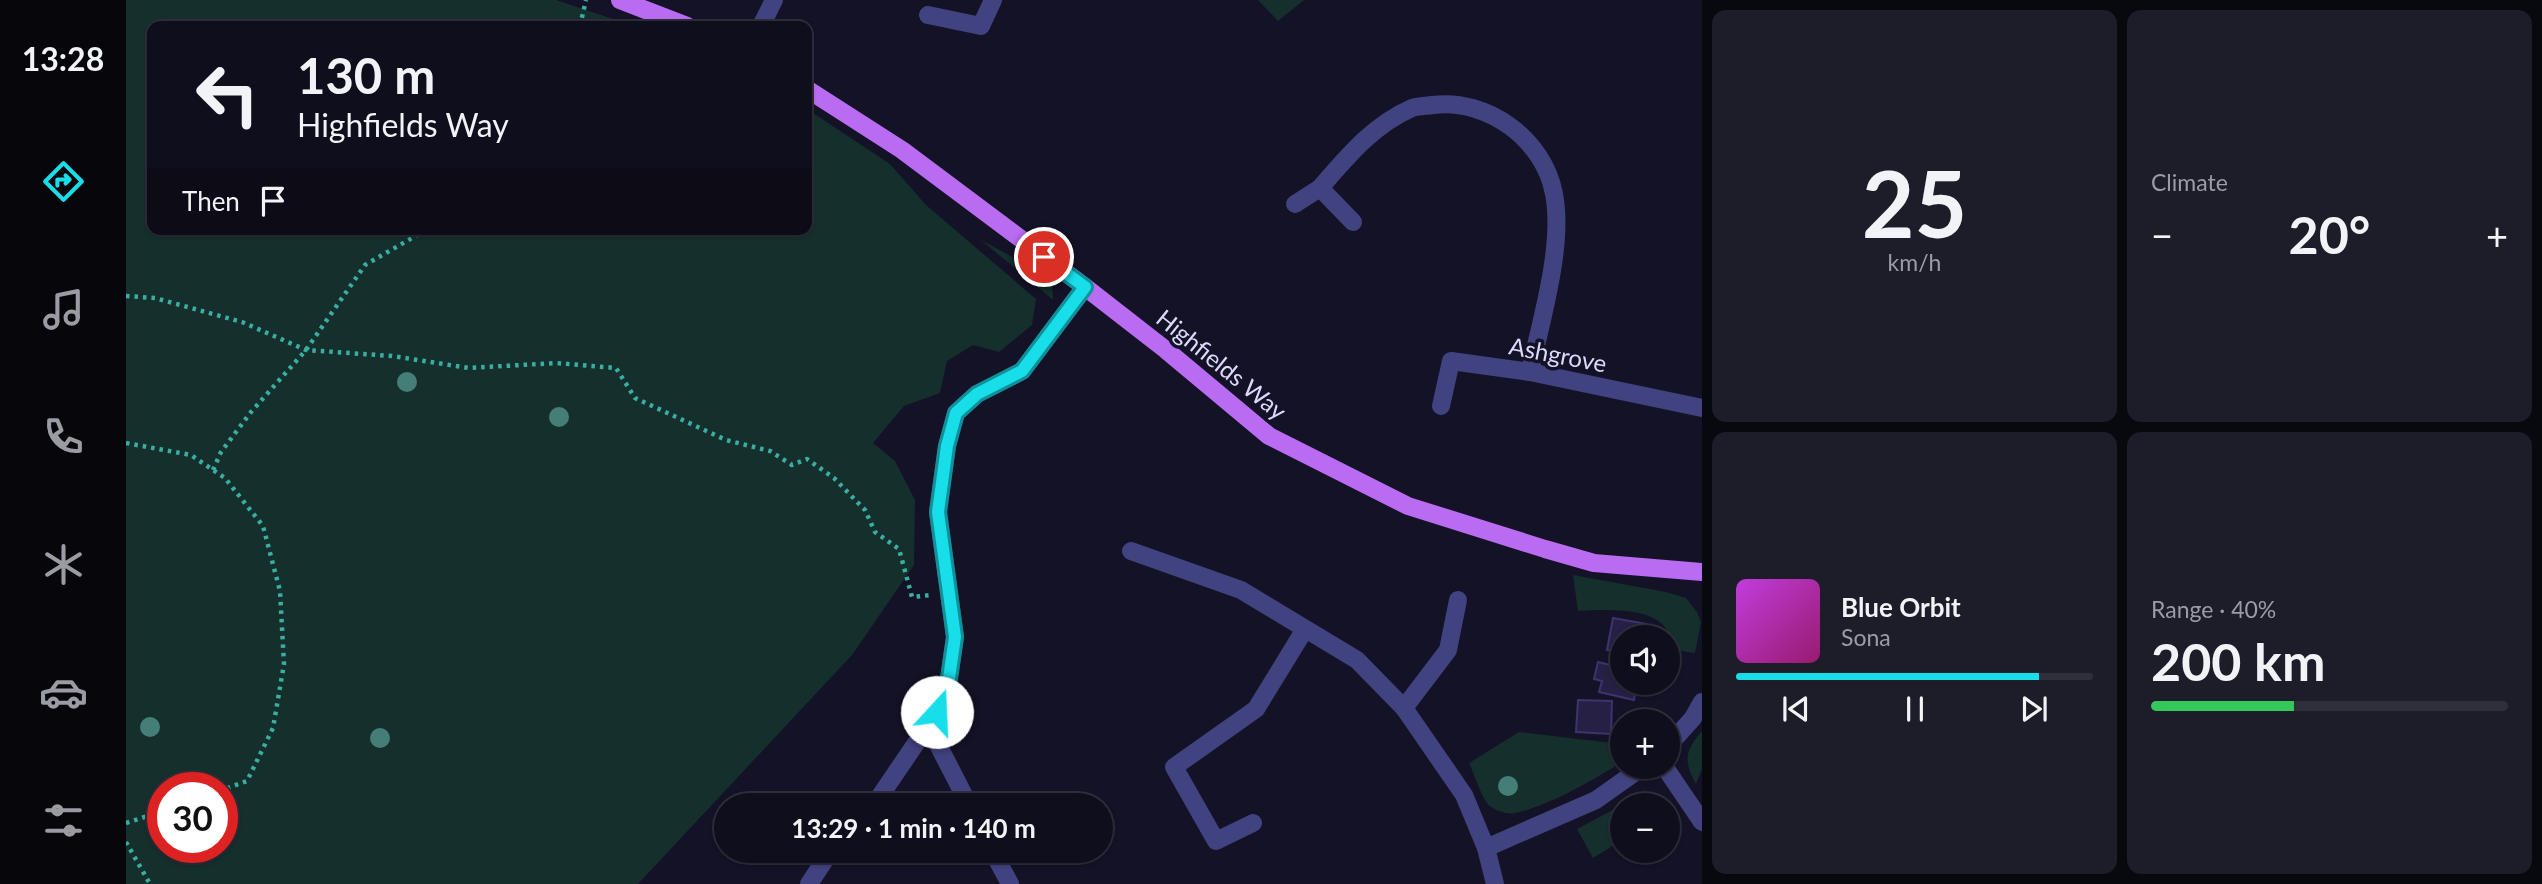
<!DOCTYPE html>
<meta charset="utf-8">
<style>
:root{--surface:#0f0e1c;--page:#1d1c29;--text:#f1f3f6;--muted:#9b9ca3;--line:#2f2e3b;--accent:#18deea}
body{margin:0;font-family:Lato,sans-serif;background:var(--page);color:var(--text);height:100vh;display:flex;flex-direction:column;font-size:26px;white-space:nowrap}
*{box-sizing:border-box;margin:0}
p{font-size:23px;color:var(--muted)}
.icon{flex:none;width:38px;height:38px;fill:none;stroke:currentColor;stroke-width:2;stroke-linecap:round;stroke-linejoin:round}
.map{position:relative;flex:1;overflow:hidden}
.panel{display:flex;flex-direction:column;gap:10px;padding:10px;background:#08080f;width:840px}
.panel>*{flex:none}
.top-card{position:absolute;left:21px;top:21px;width:665px;height:214px;border-radius:14px;box-shadow:0 2px 5px #0004,0 0 0 2px var(--line);background:#0f0e1c;color:var(--text);overflow:hidden}
.controls{position:absolute;left:1484px;top:625px;display:grid;gap:14px}
.controls a{display:grid;place-items:center;width:70px;height:70px;border-radius:50%;background:var(--surface);box-shadow:0 2px 5px #0004,0 0 0 2px var(--line);font-size:35px}
.speed{position:absolute;left:21px;top:772px;display:flex;gap:14px;font-size:35px;font-weight:700;text-align:center}
.speed>*{display:grid;place-content:center;width:91px;height:91px;border-radius:50%;background:var(--surface);box-shadow:0 2px 5px #0004,0 0 0 2px var(--line);line-height:1}
.speed .limit{border:10px solid #d22;background:#fff;color:#111}
.pin{position:absolute;display:grid;place-items:center;width:60px;height:60px;color:#fff;margin:-30px;border:4px solid #fff;border-radius:50%;box-shadow:0 2px 7px #0007}
.me{position:absolute;width:77px;margin:-38px;rotate:20deg;stroke-linejoin:round;filter:drop-shadow(0 0 5px #0008)}
.turn{display:flex;align-items:center;gap:24px;height:147px;padding:0 35px;font-size:32px}
.turn .icon{width:91px;height:91px;stroke-width:2.5}
.turn b{display:block;font-size:49px;line-height:60px}
.then{display:flex;align-items:center;height:66px;padding:0 35px;background:#0003;gap:14px;font-size:26px}
.big{font-size:52px;font-weight:700;line-height:1.1}
.panel .tile{flex:1;display:flex;flex-direction:column;justify-content:center;gap:10px;min-width:0;padding:0 24px;border-radius:14px;background:var(--page)}
.panel .dial{align-items:center;gap:0}
.dial b{font-size:91px;line-height:1}
.song{display:flex;align-items:center;gap:21px}
.cover{width:84px;height:84px;border-radius:10px;background:linear-gradient(135deg,hsl(290 70% 55%),hsl(320 70% 35%))}
.played{height:7px;border-radius:4px;background:linear-gradient(90deg,var(--accent) 85%,var(--line) 85%)}
.keys{display:flex;justify-content:space-around;direction:ltr}
.heat{display:flex;justify-content:space-between;align-items:center;font-size:38px;direction:ltr}
.charge{height:10px;border-radius:5px;background:linear-gradient(90deg,#34c759 40%,var(--line) 0)}
.panel .tiles{flex:1;display:grid;gap:10px;grid-template-columns:repeat(2,1fr)}
.trip{position:absolute;left:588px;top:793px;width:399px;height:70px;border-radius:35px;background:var(--surface);box-shadow:0 2px 5px #0004,0 0 0 2px var(--line);font-weight:700;line-height:70px;text-align:center}
main{display:flex;flex:1;min-height:0}
.tabs{display:flex;flex-direction:column;width:126px;justify-content:space-around;align-items:center;background:#06060b;color:var(--muted)}
.tabs .icon{width:49px;height:49px}
.tabs .selected{color:var(--accent)}
.tabs b{font-size:32px;color:var(--text)}
.map>svg:first-child{display:block}
.green{fill:#152f2d;fill-rule:evenodd}
.building{fill:#262045;stroke:#3d346f;stroke-width:2}
.lines{fill:none;stroke-linecap:round;stroke-linejoin:round}
.path{stroke:#3baea2;stroke-width:4.5;stroke-dasharray:3.5 5;stroke-linecap:butt}
.minor{stroke:#414280;stroke-width:18}
.major{stroke:#b96bf1;stroke-width:18}
.tree{fill:#447e76}
.route-casing{stroke:#109098;stroke-width:18}
.route{stroke:#18deea;stroke-width:12}
.labels{text-anchor:middle;dominant-baseline:central;stroke-width:7;stroke-linejoin:round;paint-order:stroke}
.street-label{font-size:24px;fill:#dcdafc;stroke:#141226}
</style>
<main>
<nav class="tabs">
<b>13:28</b>
<svg class="icon selected" aria-label="directions" viewBox="0 0 24 24"><path d="M12 3l9 9-9 9-9-9zM9 14v-3h6M13 9l2 2-2 2"/></svg>
<svg class="icon" aria-label="music" viewBox="0 0 24 24"><path d="M9 18V5l10-2v13"/><circle cx="6" cy="18" r="3"/><circle cx="16" cy="16" r="3"/></svg>
<svg class="icon" aria-label="phone" viewBox="0 0 24 24"><path d="M5 4h4l2 5-3 2q2 4 5 5l2-3 5 2v4C11 20 4 13 5 4z"/></svg>
<svg class="icon" aria-label="climate" viewBox="0 0 24 24"><path d="M12 3v18M4 7l16 10M4 17L20 7"/></svg>
<svg class="icon" aria-label="car" viewBox="0 0 24 24"><path d="M5 17H2v-5l4-1 3-4h7l3 4 3 1v5h-3M9 17h6M6 11h13"/><circle cx="7" cy="17" r="2"/><circle cx="17" cy="17" r="2"/></svg>
<svg class="icon" aria-label="filters" viewBox="0 0 24 24"><path d="M4 7h16M4 17h16"/><circle cx="9" cy="7" r="2"/><circle cx="15" cy="17" r="2"/></svg>
</nav>
<div class="map">
<svg width="1576" height="884" viewBox="0 0 1576 884">
<rect width="100%" height="100%" fill="#141226"/>
<g class="green">
<path d="M0 0H430L508 26H26V229H681V109L764 164 800 205 910 299 906 325 873 352 847 345 821 361 814 393 778 406 747 443 769 461 789 500 788 565 726 655 512 884H0ZM37 788H96V847H37Z"/>
<path d="M1132 0H1178L1152 21Z"/>
<path d="M855 240 920 275 926 284 927 300Z"/>
<path d="M1447 575 1540 592 1560 598 1571 612 1575 622 1569 653 1548 650C1545 644 1544 635 1540 629 1525 606 1476 610 1452 611Z"/>
<path d="M1576 731V769L1570 784C1557 760 1559 751 1576 731Z"/>
<path d="M1393 732 1486 743 1496 741V762C1467 780 1423 806 1389 813 1382 815 1370 811 1364 806 1356 800 1348 773 1343 763Z"/>
<path d="M1528 792 1538 796 1547 810 1542 813V805H1497Z"/>
<path d="M1496 805V840L1467 858 1451 829Z"/>
</g>
<g class="building">
<path d="M1487 618 1521 624 1519 637H1496V652L1481 650Z"/>
<path d="M1472 662 1496 668V682H1516L1515 688 1510 687 1508 700 1473 692 1476 681 1468 679Z"/>
<path d="M1452 700 1486 701 1485 734 1450 732Z"/>
</g>
<g class="lines">
<g class="path">
<path d="M454 26 460 0"/>
<path d="M0 296 29 298 116 322 180 350 266 356 343 368 430 363 490 368 509 398 600 440 644 451 666 465 681 459 708 478 739 510 749 532 773 549 786 597 805 595"/>
<path d="M0 443 65 455 99 478 137 526 154 591 158 664 147 728 121 781 96 790"/>
<path d="M87 470 95 452 125 412 180 350 239 265 293 234 319 229"/>
<path d="M0 823 37 811"/>
<path d="M0 842 24 884"/>
</g>
<g class="minor">
<path d="M802 15 855 26 867 0"/>
<path d="M635 26 648 0"/>
<path d="M1169 204 1194 188"/>
<path d="M1227 222 1194 188C1221 157 1247 125 1286 108 1292 106 1300 106 1307 105 1361 98 1418 139 1428 194 1438 246 1415 320 1404 372"/>
<path d="M1315 406 1325 361 1404 372 1576 408"/>
<path d="M1005 551 1115 590 1231 660 1278 708 1338 795 1360 848 1369 884"/>
<path d="M1278 708 1322 650 1332 600"/>
<path d="M802 725 843 805"/>
<path d="M1542 746 1567 718 1576 702"/>
<path d="M1538 766 1576 822"/>
<path d="M748 805 820 699 829 637 812 512 821 446 830 413 851 394 896 371 959 287"/>
<path d="M1127 823 1090 841 1048 767 1130 709 1179 629"/>
<path d="M1360 848 1470 800 1518 766"/>
<path d="M866 850 884 884"/>
<path d="M683 884 700 858 711 850"/>
</g>
<g class="major">
<path d="M494 0 561 26"/>
<path d="M681 89 776 150 959 287 1040 350 1143 436 1282 506 1419 549 1468 563 1576 572"/>
</g>
</g>
<g class="tree">
<circle cx="281" cy="382" r="10"/>
<circle cx="433" cy="417" r="10"/>
<circle cx="24" cy="727" r="10"/>
<circle cx="254" cy="738" r="10"/>
<circle cx="1382" cy="786" r="10"/>
</g>
<g class="lines">
<g class="route-casing">
<path id="route" d="M811 712 820 699 829 637 812 512 821 446 830 413 851 394 896 371 959 287 918 257"/>
</g>
<use href="#route" class="route"/>
</g>
<g class="labels">
<g class="street-label">
<text transform="translate(1432 354) rotate(11)">Ashgrove</text>
<text transform="translate(1096 364) rotate(39)">Highfields Way</text>
</g>
</g>
</svg>
<div class="controls">
<a><svg class="icon" aria-label="sound" viewBox="0 0 24 24"><path d="M4 9h4l5-4v14l-5-4H4zM17 9q2 3 0 6"/></svg></a>
<a>+</a>
<a>−</a>
</div>
<div class="speed"><div class="limit">30</div></div>
<div class="pin" style="left:918px;top:257px;background:#d93025"><svg class="icon" aria-label="arrive" viewBox="0 0 24 24"><path d="M6 21V4h12l-3 4 3 4H6"/></svg></div>
<svg class="me" style="left:811px;top:712px" viewBox="-20 -20 40 40"><circle r="19" fill="#fff"/><path d="M0-13L10 11 0 6-10 11z" fill="#18deea"/></svg>
<div class="trip">13:29 · 1 min · 140 m</div>
<div class="top-card">
<div class="turn"><svg class="icon" aria-label="left" viewBox="0 0 24 24"><path d="M17 20v-9H6M10 6l-5 5 5 5"/></svg><div><b>130 m</b>Highfields Way</div></div>
<div class="then">Then<svg class="icon" aria-label="arrive" viewBox="0 0 24 24"><path d="M6 21V4h12l-3 4 3 4H6"/></svg></div>
</div>
</div>
<section class="panel">
<div class="tiles">
<div class="tile dial"><b>25</b><p>km/h</p></div>
<div class="tile"><p>Climate</p>
<div class="heat"><a>−</a><b class="big">20°</b><a>+</a></div>
</div>
<div class="tile">
<div class="song"><i class="cover"></i><div><b>Blue Orbit</b><p>Sona</p></div></div>
<div class="played"></div>
<div class="keys"><svg class="icon" aria-label="previous" viewBox="0 0 24 24"><path d="M18 5L8 12l10 7zM5 5v14"/></svg><svg class="icon" aria-label="pause" viewBox="0 0 24 24"><path d="M8 5v14M16 5v14"/></svg><svg class="icon" aria-label="next" viewBox="0 0 24 24"><path d="M6 5l10 7-10 7zM19 5v14"/></svg></div>
</div>
<div class="tile"><p>Range · 40%</p><b class="big">200 km</b><div class="charge"></div></div>
</div>
</section>
</main>
